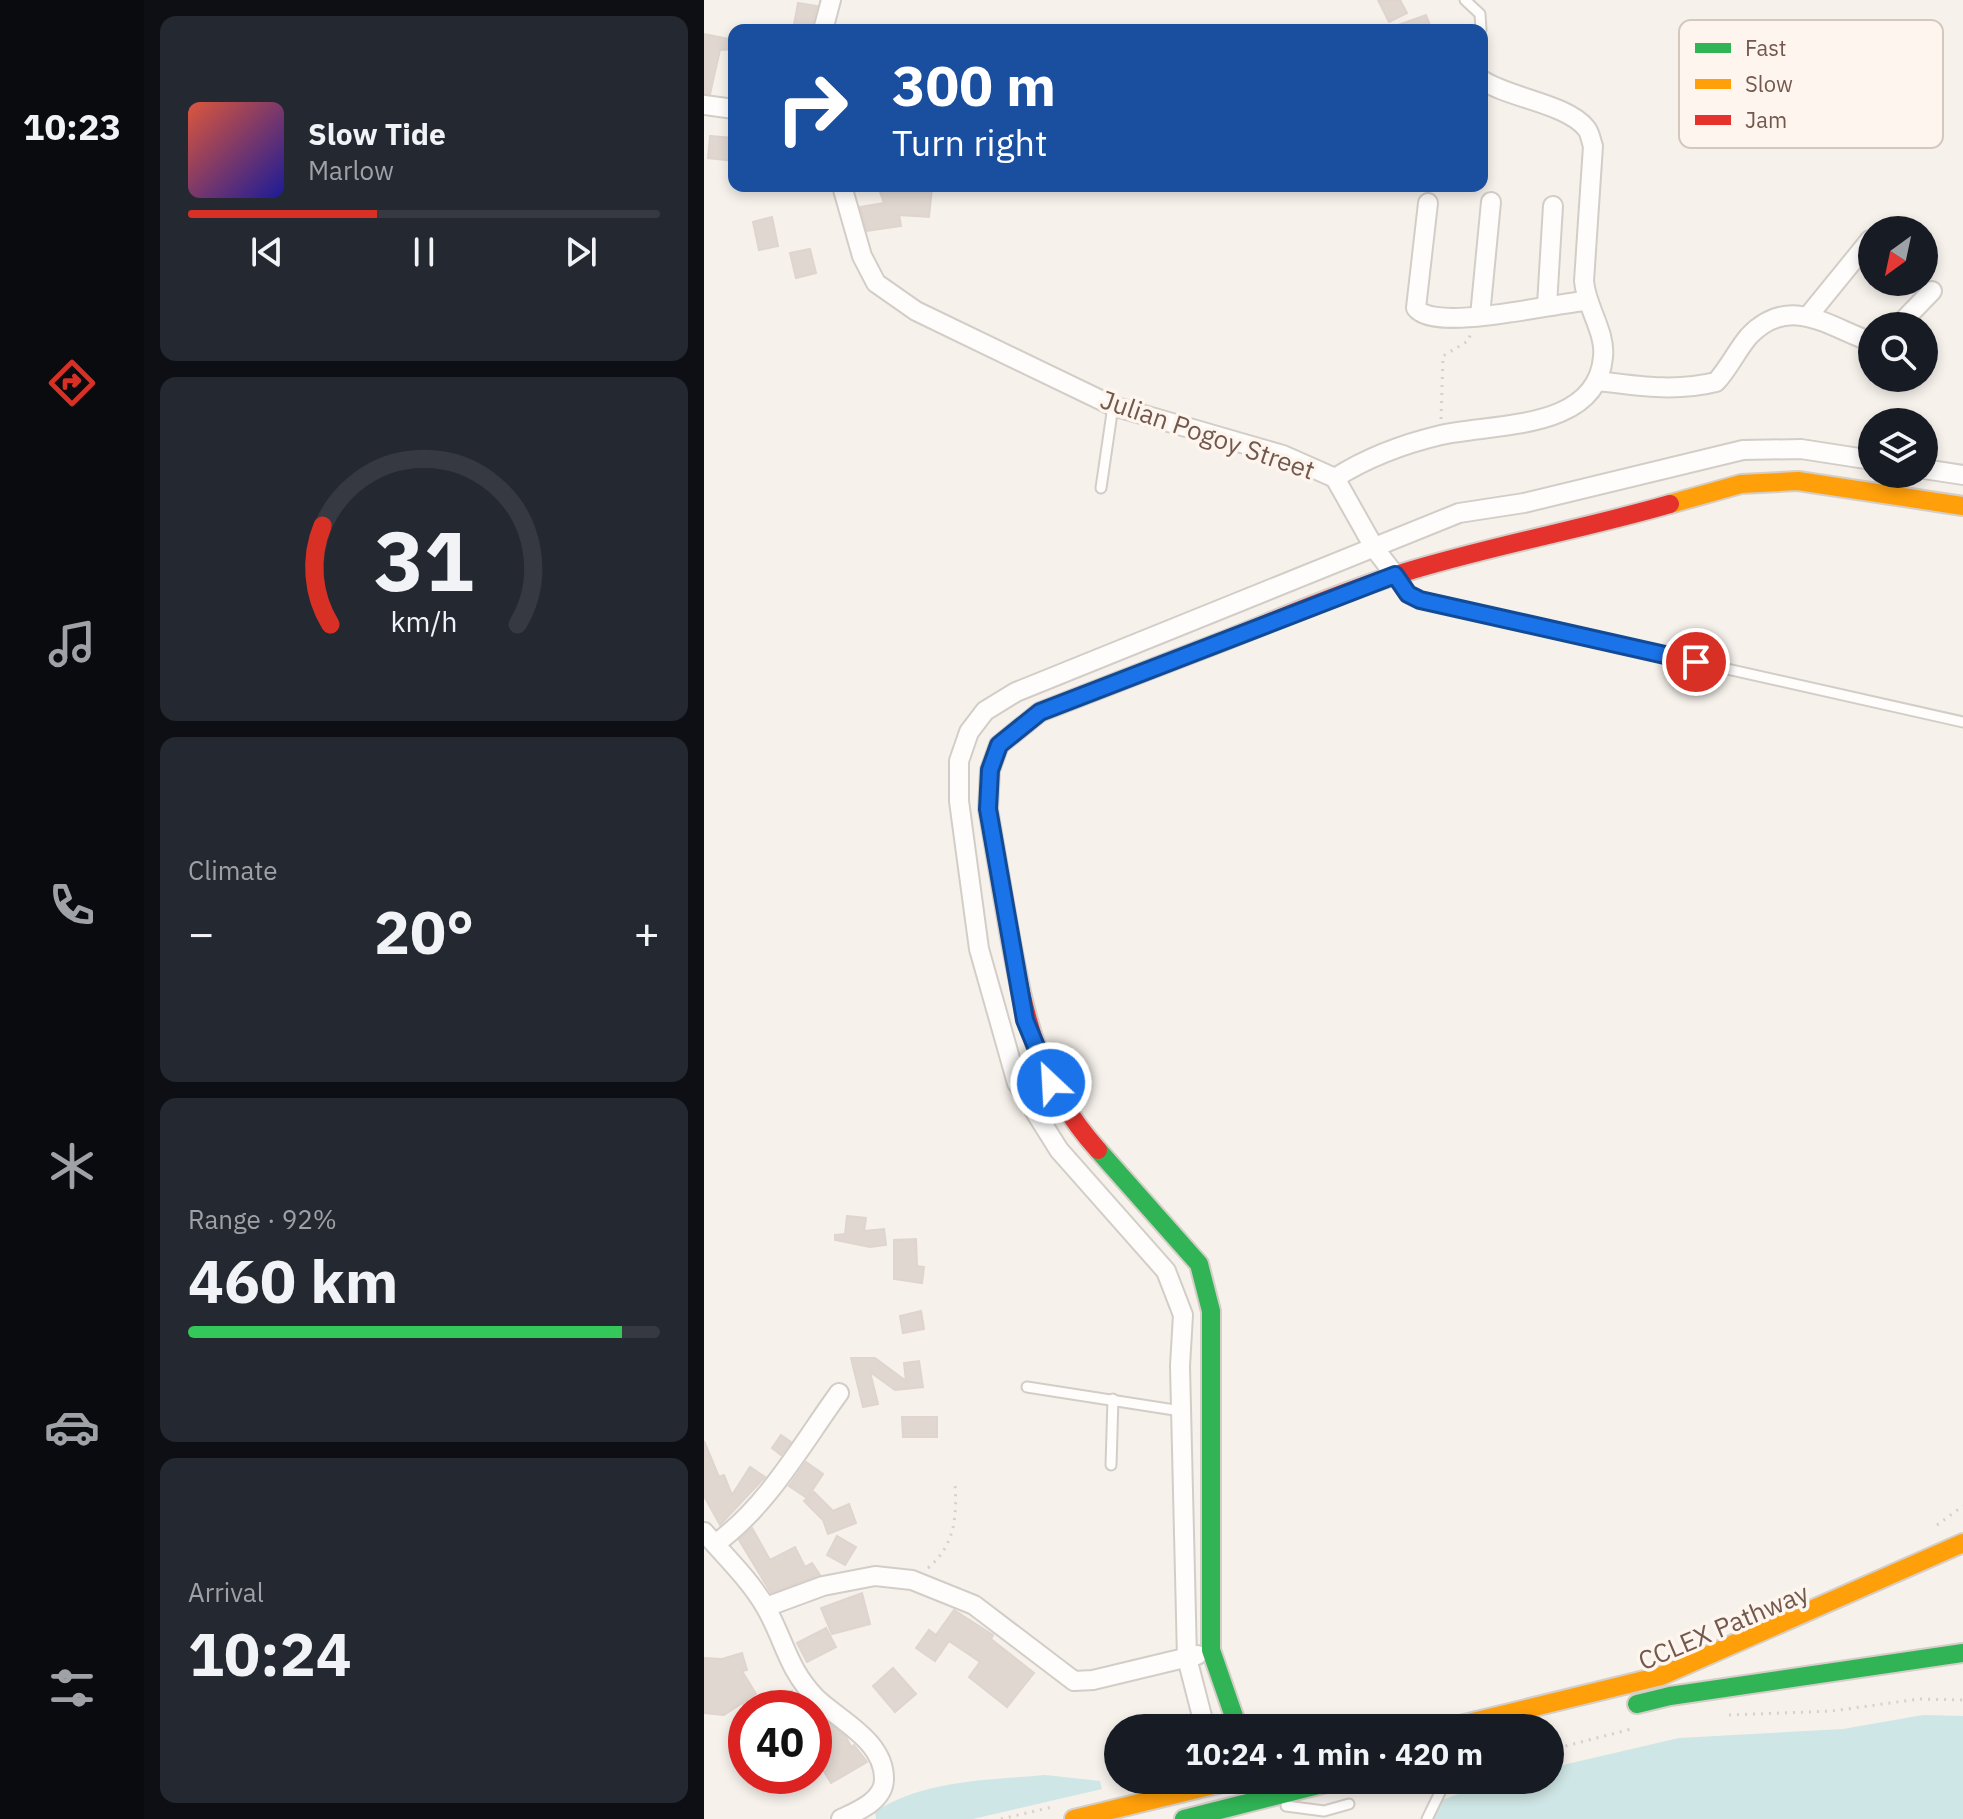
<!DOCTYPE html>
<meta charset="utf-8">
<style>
:root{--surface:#171b24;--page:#242831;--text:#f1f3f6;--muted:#9ea1a6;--line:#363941;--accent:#d93025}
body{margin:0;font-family:"IBM Plex Sans",sans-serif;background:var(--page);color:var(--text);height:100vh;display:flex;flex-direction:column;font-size:30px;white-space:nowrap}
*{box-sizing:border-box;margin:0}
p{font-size:26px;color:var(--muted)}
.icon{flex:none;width:44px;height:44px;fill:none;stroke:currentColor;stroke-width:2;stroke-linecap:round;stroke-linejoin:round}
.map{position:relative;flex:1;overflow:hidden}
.drawer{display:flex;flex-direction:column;gap:16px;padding:16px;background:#0d0f14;width:560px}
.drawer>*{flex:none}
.banner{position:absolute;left:24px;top:24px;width:760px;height:168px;border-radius:16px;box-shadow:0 4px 12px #0003;background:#1a4fa0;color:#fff;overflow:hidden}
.needle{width:52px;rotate:213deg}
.controls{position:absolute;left:1154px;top:216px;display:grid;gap:16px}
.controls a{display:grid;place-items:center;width:80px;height:80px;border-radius:50%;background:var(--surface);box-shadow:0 4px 12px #0003;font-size:40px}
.speed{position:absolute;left:24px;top:1690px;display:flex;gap:16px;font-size:40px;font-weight:700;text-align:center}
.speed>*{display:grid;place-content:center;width:104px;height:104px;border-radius:50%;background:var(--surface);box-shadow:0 4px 12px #0003;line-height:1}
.speed .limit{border:12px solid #d22;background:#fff;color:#111}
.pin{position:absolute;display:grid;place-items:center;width:68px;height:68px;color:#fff;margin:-34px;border:4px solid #fff;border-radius:50%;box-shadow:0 2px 8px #0007}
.me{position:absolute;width:88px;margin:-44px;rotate:335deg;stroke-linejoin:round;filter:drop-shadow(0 0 6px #0008)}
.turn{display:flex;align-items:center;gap:28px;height:168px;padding:0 32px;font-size:36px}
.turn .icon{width:104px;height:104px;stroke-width:2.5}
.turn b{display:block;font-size:56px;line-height:68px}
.big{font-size:60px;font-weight:700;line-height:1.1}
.drawer .tile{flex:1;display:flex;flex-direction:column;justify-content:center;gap:12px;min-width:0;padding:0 28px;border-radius:16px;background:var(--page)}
.drawer .dial{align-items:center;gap:0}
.dial svg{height:208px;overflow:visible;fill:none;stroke:var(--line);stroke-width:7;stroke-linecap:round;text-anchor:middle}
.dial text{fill:var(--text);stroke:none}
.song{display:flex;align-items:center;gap:24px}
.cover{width:96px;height:96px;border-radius:12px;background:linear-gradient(135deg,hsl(10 70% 55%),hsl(240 70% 35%))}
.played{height:8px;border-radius:4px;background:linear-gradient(90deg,var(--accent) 40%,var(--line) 40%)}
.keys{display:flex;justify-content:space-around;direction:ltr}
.heat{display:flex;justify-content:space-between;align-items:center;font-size:44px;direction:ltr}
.charge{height:12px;border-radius:6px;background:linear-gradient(90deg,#34c759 92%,var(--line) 0)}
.trip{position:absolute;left:400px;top:1714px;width:460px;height:80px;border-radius:40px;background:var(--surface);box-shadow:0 4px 12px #0003;font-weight:700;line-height:80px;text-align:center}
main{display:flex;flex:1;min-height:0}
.tab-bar{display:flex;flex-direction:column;width:144px;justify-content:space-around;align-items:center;background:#090b0e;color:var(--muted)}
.tab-bar .icon{width:56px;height:56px}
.tab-bar .active{color:var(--accent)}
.tab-bar b{font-size:36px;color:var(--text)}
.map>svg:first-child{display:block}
.water{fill:#cee6e5}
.building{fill:#e0d7d1;stroke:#dfd4ce;stroke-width:2}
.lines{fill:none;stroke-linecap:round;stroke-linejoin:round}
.lane-casing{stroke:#d3cdc7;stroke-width:13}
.street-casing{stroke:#d3cdc7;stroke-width:22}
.fast-casing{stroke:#d5cec8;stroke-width:22}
.slow-casing{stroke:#d5cec8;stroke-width:22}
.jam-casing{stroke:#d5cec8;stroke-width:22}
.path{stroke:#d7d0cb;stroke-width:3;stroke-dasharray:2 6;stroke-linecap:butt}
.lane{stroke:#fefdfc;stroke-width:9}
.street{stroke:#fefdfc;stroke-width:18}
.fast{stroke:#30b455;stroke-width:18}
.slow{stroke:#ff9f0a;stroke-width:18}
.jam{stroke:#e5322d;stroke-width:18}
.route-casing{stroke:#114b97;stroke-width:20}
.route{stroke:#1a73e8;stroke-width:14}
.labels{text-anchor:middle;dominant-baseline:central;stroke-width:7;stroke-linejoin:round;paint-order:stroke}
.street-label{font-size:26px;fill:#73584d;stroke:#fef6ee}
.key{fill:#fef6ee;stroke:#d4c7be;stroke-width:2}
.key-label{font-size:22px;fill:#73584d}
</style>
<main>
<nav class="tab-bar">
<b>10:23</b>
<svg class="icon active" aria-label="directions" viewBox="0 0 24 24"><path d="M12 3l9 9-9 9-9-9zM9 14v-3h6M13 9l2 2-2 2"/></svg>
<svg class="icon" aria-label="music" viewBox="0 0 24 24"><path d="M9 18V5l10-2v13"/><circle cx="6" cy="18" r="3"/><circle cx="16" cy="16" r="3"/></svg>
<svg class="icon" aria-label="phone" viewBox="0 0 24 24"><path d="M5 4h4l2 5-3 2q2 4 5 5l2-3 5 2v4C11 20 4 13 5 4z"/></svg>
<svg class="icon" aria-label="climate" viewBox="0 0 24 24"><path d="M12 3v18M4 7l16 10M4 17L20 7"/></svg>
<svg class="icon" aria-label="car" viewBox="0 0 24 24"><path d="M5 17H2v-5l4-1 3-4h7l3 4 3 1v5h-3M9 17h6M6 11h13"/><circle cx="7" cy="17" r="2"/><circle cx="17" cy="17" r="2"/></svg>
<svg class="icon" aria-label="filters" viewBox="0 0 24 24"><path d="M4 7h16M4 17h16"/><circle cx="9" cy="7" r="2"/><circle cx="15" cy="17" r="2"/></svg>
</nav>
<section class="drawer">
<div class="tile">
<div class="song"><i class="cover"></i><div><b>Slow Tide</b><p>Marlow</p></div></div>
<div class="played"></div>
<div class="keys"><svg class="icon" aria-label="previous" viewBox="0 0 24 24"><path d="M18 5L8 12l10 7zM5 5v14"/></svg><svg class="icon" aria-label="pause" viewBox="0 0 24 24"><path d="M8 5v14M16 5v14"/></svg><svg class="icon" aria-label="next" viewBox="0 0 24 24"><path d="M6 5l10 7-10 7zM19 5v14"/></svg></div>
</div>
<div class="tile dial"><svg viewBox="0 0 100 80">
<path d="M14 69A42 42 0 1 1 86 69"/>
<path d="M14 69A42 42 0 0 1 11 31" stroke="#d93025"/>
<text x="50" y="56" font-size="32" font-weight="700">31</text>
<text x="50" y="72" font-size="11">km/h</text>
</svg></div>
<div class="tile"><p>Climate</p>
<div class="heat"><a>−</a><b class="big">20°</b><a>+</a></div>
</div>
<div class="tile"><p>Range · 92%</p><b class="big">460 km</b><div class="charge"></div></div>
<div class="tile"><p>Arrival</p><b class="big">10:24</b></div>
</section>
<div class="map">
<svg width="1259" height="1819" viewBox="0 0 1259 1819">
<rect width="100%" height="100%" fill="#f6f1eb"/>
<g class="water">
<path d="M1219 1715 1259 1716V1819H726L731 1803C777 1785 796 1780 846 1780V1768L975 1738 1139 1729Z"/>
<path d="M341 1775 396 1781 398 1789 269 1819H172L171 1812C218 1780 286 1780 341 1775Z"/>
</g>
<g class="building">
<path d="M674 0H696L703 13 685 22Z"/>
<path d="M94 3 113 6 107 30H89Z"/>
<path d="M722 15 728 30H686V28Z"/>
<path d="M0 34 30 40V49L16 50 6 94 0 93Z"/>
<path d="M6 136 30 138V161L4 158Z"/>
<path d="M174 186 228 188 225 217 195 215 197 226 163 231 156 207 180 203Z"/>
<path d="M68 217 74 246 55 250 49 222Z"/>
<path d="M106 249 112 273 92 278 86 253Z"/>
<path d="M143 1216 162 1218 160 1231 180 1229 182 1245 166 1247 131 1240V1235L141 1234Z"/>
<path d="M212 1239 213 1266 220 1267 218 1283 190 1279V1240Z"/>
<path d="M217 1311 220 1329 199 1333 196 1316Z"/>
<path d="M147 1358H171L202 1381 200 1363 215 1361 219 1387 191 1390 166 1372 174 1404 159 1407Z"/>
<path d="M198 1417H233V1437H199Z"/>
<path d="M77 1435 87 1442 77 1455 68 1448Z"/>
<path d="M0 1441 15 1477 20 1475 28 1495 46 1467 61 1477 16 1525 0 1496Z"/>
<path d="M102 1462 119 1474 103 1498 85 1486Z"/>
<path d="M110 1492 129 1511 145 1504 152 1523 124 1534 119 1520 100 1501Z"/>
<path d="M48 1528 66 1560 91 1547 101 1567 108 1563 116 1575 67 1593 35 1540Z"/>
<path d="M133 1536 152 1547 141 1565 123 1555Z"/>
<path d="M158 1593 166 1624 128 1634 117 1608Z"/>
<path d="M250 1610 289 1635 287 1639 330 1673 303 1707 265 1677 276 1662 245 1641 231 1661 212 1648 225 1630 232 1635Z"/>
<path d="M122 1628 132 1647 103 1662 93 1643Z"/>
<path d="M38 1653 43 1670 38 1671 52 1694 20 1715 0 1713V1658L18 1659Z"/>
<path d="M189 1668 212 1694 191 1712 169 1686Z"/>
<path d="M88 1691 92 1704 74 1708H40L39 1703Z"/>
<path d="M110 1712 142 1737 147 1747 150 1745 163 1762 127 1783 110 1755Z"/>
</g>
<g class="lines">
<g class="lane-casing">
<g id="lane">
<path d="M761 0 776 14 777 30"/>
<path d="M397 488 409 406"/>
<path d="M693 579 704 594 716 600 1259 722"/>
<path d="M323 1387 477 1411"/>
<path d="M407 1465 409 1399"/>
<path d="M708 1785 725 1780"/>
<path d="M582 1806 620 1811 645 1804"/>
<path d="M723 1819 742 1780"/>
</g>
</g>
<g class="street-casing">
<g id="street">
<path d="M119 30 127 0"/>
<path d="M0 105 30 109"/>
<path d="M138 186 158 256 172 283 212 311 409 406 579 455 631 478"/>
<path d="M724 203 712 308C730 333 850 303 882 301"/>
<path d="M843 305 849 206"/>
<path d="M1105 315 1166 240"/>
<path d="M776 316 787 202"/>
<path d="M1194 326 1228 291"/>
<path d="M894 381C934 386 972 392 1012 382 1025 368 1033 350 1045 336 1086 293 1126 328 1168 342"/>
<path d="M1220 469 1259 475"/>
<path d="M631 478C664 457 699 444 737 435 790 423 893 431 899 357 902 332 882 307 880 281L889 146C887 141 886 132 882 128 863 104 805 98 778 80"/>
<path d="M631 478 671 549 691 575"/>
<path d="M0 1532C20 1555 47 1581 62 1608 81 1641 83 1668 112 1698 136 1721 181 1741 180 1780 179 1801 154 1811 137 1819"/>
<path d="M11 1544C63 1507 98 1444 135 1393"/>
<path d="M62 1607 119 1586 171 1576 208 1580 270 1605 370 1681 389 1680 493 1655"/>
<path d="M501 1728 483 1658 476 1366 479 1315 462 1271 355 1150 313 1083 275 949 255 801V761L265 732 281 711 312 692 755 513 820 503 1039 450 1097 449 1168 460"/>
</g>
</g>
<g class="fast-casing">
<g id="fast">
<path d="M305 931 284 809 286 770 295 745 336 712 496 650"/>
<path d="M394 1150 495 1264 507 1311V1650L534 1728"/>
<path d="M933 1704 966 1696 1259 1653"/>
<path d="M480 1819 634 1780"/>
</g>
</g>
<g class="slow-casing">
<g id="slow">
<path d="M966 504 1037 484 1094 481 1259 506"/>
<path d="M744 1728 957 1676 1259 1543"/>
<path d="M370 1819 530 1780"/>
</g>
</g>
<g class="jam-casing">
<g id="jam">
<path d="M496 650C562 625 627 595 695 574 784 546 876 530 966 504"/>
<path d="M305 931C321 1018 333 1082 394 1150"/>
</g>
</g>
<g class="path">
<path d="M737 419 739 356 764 341 767 333"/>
<path d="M1233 1525 1259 1506"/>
<path d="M224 1568C251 1545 253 1517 251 1484"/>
<path d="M1025 1715 1128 1711 1215 1699 1259 1700"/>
<path d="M670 1728 723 1715"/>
<path d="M846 1750 927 1729"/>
<path d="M297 1819 348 1807"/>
</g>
<use href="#lane" class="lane"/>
<use href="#street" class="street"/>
<use href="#fast" class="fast"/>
<use href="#slow" class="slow"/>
<use href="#jam" class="jam"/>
</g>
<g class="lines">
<g class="route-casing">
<path id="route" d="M347 1083 321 1020 284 809 286 770 295 745 336 712 691 575 704 594 716 600 992 662"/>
</g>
<use href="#route" class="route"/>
</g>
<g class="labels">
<g class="street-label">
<text transform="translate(504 434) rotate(19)">Julian Pogoy Street</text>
<text transform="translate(1019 1626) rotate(-23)">CCLEX Pathway</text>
</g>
</g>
<rect x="975" y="20" width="264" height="128" rx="12" class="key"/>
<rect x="991" y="43" width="36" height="10" fill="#30b455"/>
<rect x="991" y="79" width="36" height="10" fill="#ff9f0a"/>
<rect x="991" y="115" width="36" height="10" fill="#e5322d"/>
<g class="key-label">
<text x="1041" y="56">Fast</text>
<text x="1041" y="92">Slow</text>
<text x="1041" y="128">Jam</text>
</g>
</svg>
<div class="controls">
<a><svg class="needle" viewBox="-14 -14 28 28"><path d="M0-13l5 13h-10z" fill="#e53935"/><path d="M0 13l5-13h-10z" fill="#9ea1a6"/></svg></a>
<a><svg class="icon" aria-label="search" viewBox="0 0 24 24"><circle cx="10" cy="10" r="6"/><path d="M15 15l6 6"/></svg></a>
<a><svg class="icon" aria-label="layers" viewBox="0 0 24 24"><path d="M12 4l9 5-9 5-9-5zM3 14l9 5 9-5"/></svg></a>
</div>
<div class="speed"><div class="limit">40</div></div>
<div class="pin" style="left:992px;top:662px;background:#d93025"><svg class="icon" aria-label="arrive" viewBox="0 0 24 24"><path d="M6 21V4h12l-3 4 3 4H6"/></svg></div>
<svg class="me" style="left:347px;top:1083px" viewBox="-20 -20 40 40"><circle r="17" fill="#1a73e8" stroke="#fff" stroke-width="3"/><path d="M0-11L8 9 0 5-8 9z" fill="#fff"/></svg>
<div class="trip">10:24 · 1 min · 420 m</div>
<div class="banner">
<div class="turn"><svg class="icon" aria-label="right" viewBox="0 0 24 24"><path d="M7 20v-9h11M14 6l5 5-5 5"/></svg><div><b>300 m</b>Turn right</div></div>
</div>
</div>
</main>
